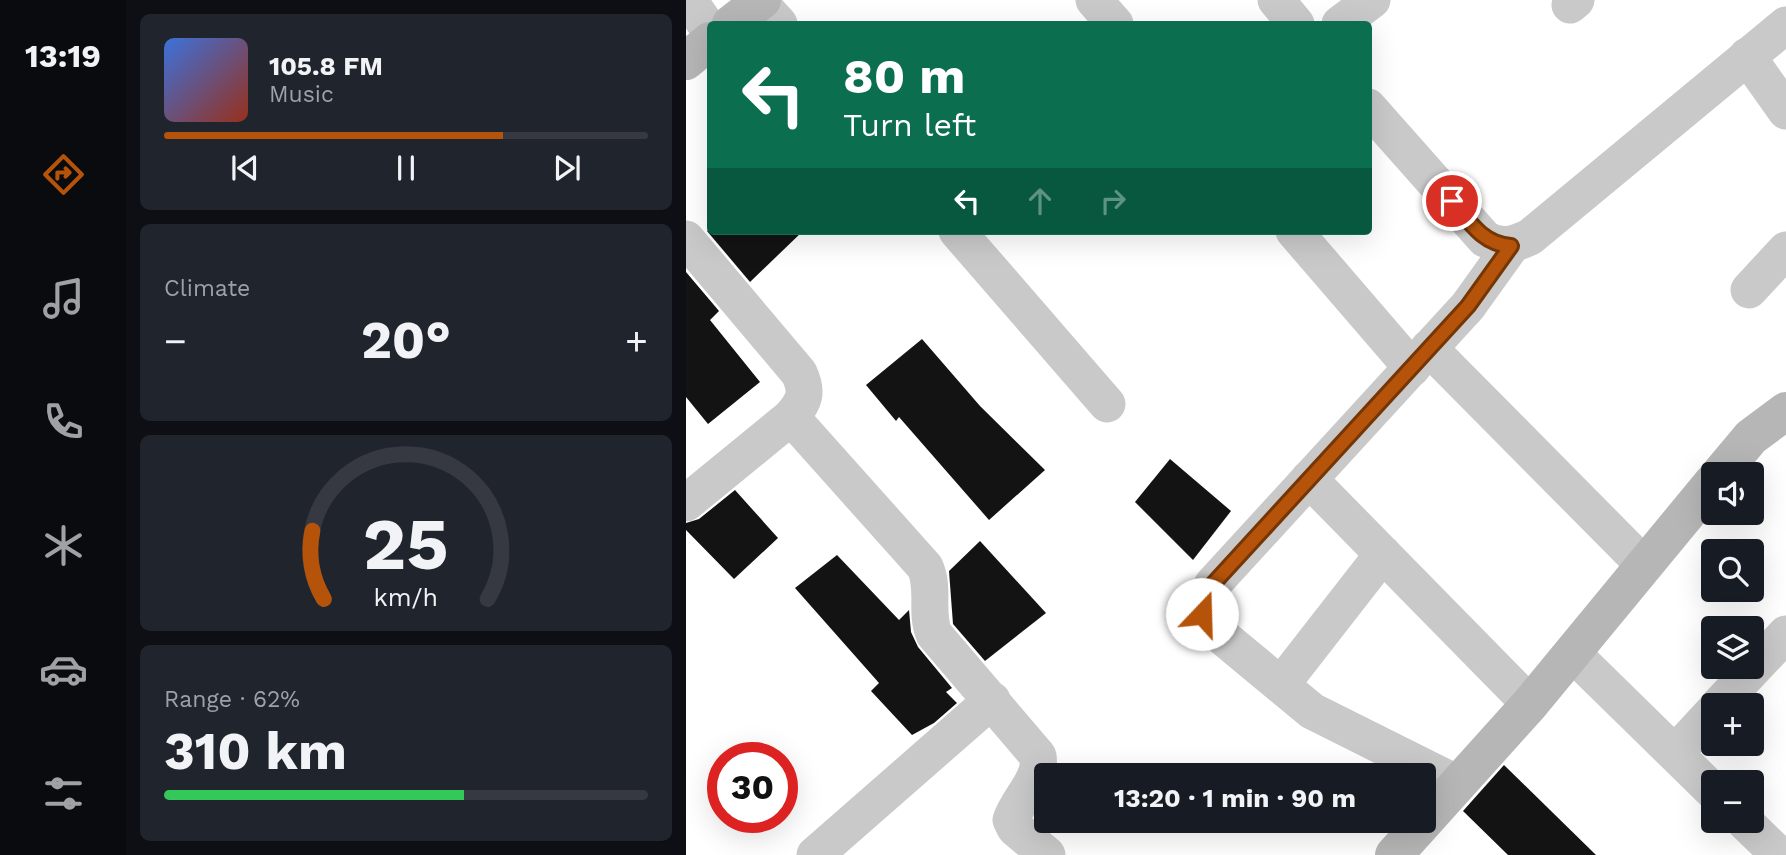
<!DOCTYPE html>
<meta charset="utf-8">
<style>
:root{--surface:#171b24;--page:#20242c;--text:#f1f3f6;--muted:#9ea1a6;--line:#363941;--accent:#b45309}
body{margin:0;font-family:"Work Sans",sans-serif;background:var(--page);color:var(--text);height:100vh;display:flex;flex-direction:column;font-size:26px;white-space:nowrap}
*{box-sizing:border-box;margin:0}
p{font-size:23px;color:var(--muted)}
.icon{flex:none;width:38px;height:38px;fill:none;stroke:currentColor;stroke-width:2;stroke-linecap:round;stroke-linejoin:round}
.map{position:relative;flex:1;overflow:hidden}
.drawer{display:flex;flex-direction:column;gap:14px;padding:14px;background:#0d0f14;width:560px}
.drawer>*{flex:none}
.guide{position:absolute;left:21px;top:21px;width:665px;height:214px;border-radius:7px;box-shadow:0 7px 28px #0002;background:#0b6e4f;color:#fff;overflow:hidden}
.fabs{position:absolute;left:1015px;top:462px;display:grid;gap:14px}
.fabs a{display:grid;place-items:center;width:63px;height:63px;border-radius:7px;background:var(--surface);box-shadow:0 7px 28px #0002;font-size:35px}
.speed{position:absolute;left:21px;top:742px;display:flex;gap:14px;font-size:35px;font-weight:700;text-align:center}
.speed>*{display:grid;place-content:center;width:91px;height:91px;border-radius:50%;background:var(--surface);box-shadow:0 7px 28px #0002;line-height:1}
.speed .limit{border:10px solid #d22;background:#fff;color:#111}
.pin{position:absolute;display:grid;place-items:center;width:60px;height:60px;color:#fff;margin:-30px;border:4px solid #fff;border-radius:50%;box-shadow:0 2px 7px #0007}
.me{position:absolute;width:77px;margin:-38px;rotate:21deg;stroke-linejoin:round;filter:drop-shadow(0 0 5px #0008)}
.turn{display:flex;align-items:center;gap:24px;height:147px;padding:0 21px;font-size:32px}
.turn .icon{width:91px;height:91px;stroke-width:2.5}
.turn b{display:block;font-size:49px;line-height:60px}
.lanes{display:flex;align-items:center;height:66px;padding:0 21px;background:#0003;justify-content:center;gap:35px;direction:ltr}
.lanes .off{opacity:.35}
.big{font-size:52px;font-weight:700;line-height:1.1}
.drawer .tile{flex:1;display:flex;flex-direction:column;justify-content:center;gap:10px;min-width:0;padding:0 24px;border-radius:10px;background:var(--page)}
.drawer .dial{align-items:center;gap:0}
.dial svg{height:182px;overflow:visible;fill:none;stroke:var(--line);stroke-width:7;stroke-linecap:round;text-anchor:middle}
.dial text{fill:var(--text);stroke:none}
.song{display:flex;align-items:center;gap:21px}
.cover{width:84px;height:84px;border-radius:10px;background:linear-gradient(135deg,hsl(220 70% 55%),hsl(10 70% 35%))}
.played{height:7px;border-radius:4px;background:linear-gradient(90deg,var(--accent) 70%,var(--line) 70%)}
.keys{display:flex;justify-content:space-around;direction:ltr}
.heat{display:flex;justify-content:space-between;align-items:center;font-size:38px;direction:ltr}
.charge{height:10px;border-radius:5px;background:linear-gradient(90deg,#34c759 62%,var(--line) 0)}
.trip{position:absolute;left:348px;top:763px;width:402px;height:70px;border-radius:7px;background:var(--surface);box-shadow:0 7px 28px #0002;font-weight:700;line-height:70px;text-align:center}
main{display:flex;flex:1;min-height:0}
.dock{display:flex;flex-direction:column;width:126px;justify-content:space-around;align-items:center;background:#090b0e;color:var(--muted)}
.dock .icon{width:49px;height:49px}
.dock .active{color:var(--accent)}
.dock b{font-size:32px;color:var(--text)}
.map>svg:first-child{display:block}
.building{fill:#131313}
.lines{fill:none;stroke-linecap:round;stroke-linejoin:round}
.street{stroke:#c9c9c9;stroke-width:37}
.secondary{stroke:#b6b6b6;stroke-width:38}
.route-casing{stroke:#753606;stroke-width:18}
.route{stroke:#b45309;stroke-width:12}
</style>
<main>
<nav class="dock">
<b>13:19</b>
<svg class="icon active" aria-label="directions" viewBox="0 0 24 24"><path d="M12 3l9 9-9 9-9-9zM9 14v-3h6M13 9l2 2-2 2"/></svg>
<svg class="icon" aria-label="music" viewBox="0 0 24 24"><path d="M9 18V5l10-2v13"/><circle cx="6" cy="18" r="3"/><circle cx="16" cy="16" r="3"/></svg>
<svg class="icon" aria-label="phone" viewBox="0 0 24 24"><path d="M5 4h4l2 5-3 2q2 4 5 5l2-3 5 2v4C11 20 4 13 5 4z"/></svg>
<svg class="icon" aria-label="climate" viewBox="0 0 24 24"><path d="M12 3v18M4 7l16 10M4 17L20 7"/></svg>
<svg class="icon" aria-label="car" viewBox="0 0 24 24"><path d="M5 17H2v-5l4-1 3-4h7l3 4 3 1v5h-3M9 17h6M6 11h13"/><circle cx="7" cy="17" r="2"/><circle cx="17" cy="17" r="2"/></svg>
<svg class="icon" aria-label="filters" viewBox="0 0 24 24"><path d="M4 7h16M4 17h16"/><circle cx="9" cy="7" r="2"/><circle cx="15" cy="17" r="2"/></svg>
</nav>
<section class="drawer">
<div class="tile">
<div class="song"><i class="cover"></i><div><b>105.8 FM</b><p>Music</p></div></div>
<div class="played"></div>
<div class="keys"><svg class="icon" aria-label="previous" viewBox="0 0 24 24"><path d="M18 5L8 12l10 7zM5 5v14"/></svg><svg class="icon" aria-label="pause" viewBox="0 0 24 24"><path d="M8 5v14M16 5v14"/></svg><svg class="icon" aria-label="next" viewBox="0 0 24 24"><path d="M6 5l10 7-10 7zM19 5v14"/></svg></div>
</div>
<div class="tile"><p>Climate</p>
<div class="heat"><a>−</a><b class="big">20°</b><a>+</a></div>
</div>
<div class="tile dial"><svg viewBox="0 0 100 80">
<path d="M14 69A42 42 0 1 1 86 69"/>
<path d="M14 69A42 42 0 0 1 9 39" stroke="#b45309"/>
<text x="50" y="56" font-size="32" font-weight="700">25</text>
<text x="50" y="72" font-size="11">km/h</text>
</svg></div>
<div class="tile"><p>Range · 62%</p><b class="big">310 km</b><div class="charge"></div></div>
</section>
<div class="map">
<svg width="1100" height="855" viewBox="0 0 1100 855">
<rect width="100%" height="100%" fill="#fff"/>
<g class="building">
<path d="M21 231H117L64 282Z"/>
<path d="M0 272 33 311 24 320 74 382 22 424 0 397Z"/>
<path d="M236 339 294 406 359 470 303 520 213 417 210 421 180 385Z"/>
<path d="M484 459 545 511 507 560 449 502Z"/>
<path d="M49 490 92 538 48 579 0 530V523L13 519Z"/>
<path d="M294 541 360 613 299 661 267 624 263 571Z"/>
<path d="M151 555 213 620 223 610 225 632 232 647 266 688 260 692 271 703 248 723 226 735 185 691 193 683 109 588Z"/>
<path d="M818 765 910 855H822L777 811Z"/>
</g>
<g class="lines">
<g class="street">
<path d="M3 0 24 31"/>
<path d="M408 0 429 24"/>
<path d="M590 0 610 24"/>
<path d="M73 2 93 24"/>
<path d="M884 5 890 0"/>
<path d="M654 24 686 0"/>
<path d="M1061 56 1100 111"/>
<path d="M682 107 799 239C817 248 827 245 844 237L1100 25"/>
<path d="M271 231 421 404"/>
<path d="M608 231 726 368"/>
<path d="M0 239 113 373C122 392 119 401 105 417L0 503"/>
<path d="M1063 290 1100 250"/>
<path d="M743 348 958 565"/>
<path d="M105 417 239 567C249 589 239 612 248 634L352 756C356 779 332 799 325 820L329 828 361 855"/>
<path d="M623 479 844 704"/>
<path d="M886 653 1027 791"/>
<path d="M595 685 697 554"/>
<path d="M1033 705 1100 634"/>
<path d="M989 753 1027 712"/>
<path d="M772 784 626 711 527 629C513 610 514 603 527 584L782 306 825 246"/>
<path d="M1058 821 1093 855"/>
<path d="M129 855 306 700"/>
</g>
<g class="secondary">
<path d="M45 24 76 0"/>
<path d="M0 61 24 41"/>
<path d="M1034 474 1065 437 1100 411"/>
<path d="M708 855 844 704 1027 482"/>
</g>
</g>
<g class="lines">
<g class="route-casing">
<path id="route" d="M516 614V600L527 584 782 306 825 246C796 244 783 221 766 201"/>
</g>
<use href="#route" class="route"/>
</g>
</svg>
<div class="fabs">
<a><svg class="icon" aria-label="sound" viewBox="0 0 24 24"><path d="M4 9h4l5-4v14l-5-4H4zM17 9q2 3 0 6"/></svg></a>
<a><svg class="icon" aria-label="search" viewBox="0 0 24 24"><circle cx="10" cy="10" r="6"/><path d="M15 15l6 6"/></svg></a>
<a><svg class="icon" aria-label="layers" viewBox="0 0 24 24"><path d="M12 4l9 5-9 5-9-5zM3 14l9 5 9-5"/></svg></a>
<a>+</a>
<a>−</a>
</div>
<div class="speed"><div class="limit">30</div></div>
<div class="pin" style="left:766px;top:201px;background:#d93025"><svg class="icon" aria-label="arrive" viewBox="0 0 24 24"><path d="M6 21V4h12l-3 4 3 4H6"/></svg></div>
<svg class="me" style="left:516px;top:614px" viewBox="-20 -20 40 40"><circle r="19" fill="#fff"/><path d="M0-13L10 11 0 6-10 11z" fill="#b45309"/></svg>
<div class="trip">13:20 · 1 min · 90 m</div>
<div class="guide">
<div class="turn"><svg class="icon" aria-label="left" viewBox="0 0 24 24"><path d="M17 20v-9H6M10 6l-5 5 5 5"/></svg><div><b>80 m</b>Turn left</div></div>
<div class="lanes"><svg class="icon" aria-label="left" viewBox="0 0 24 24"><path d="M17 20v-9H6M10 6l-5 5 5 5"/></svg><svg class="icon off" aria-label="ahead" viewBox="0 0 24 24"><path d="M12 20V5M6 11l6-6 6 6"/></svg><svg class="icon off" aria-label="right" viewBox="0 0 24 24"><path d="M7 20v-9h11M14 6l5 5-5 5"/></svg></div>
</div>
</div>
</main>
